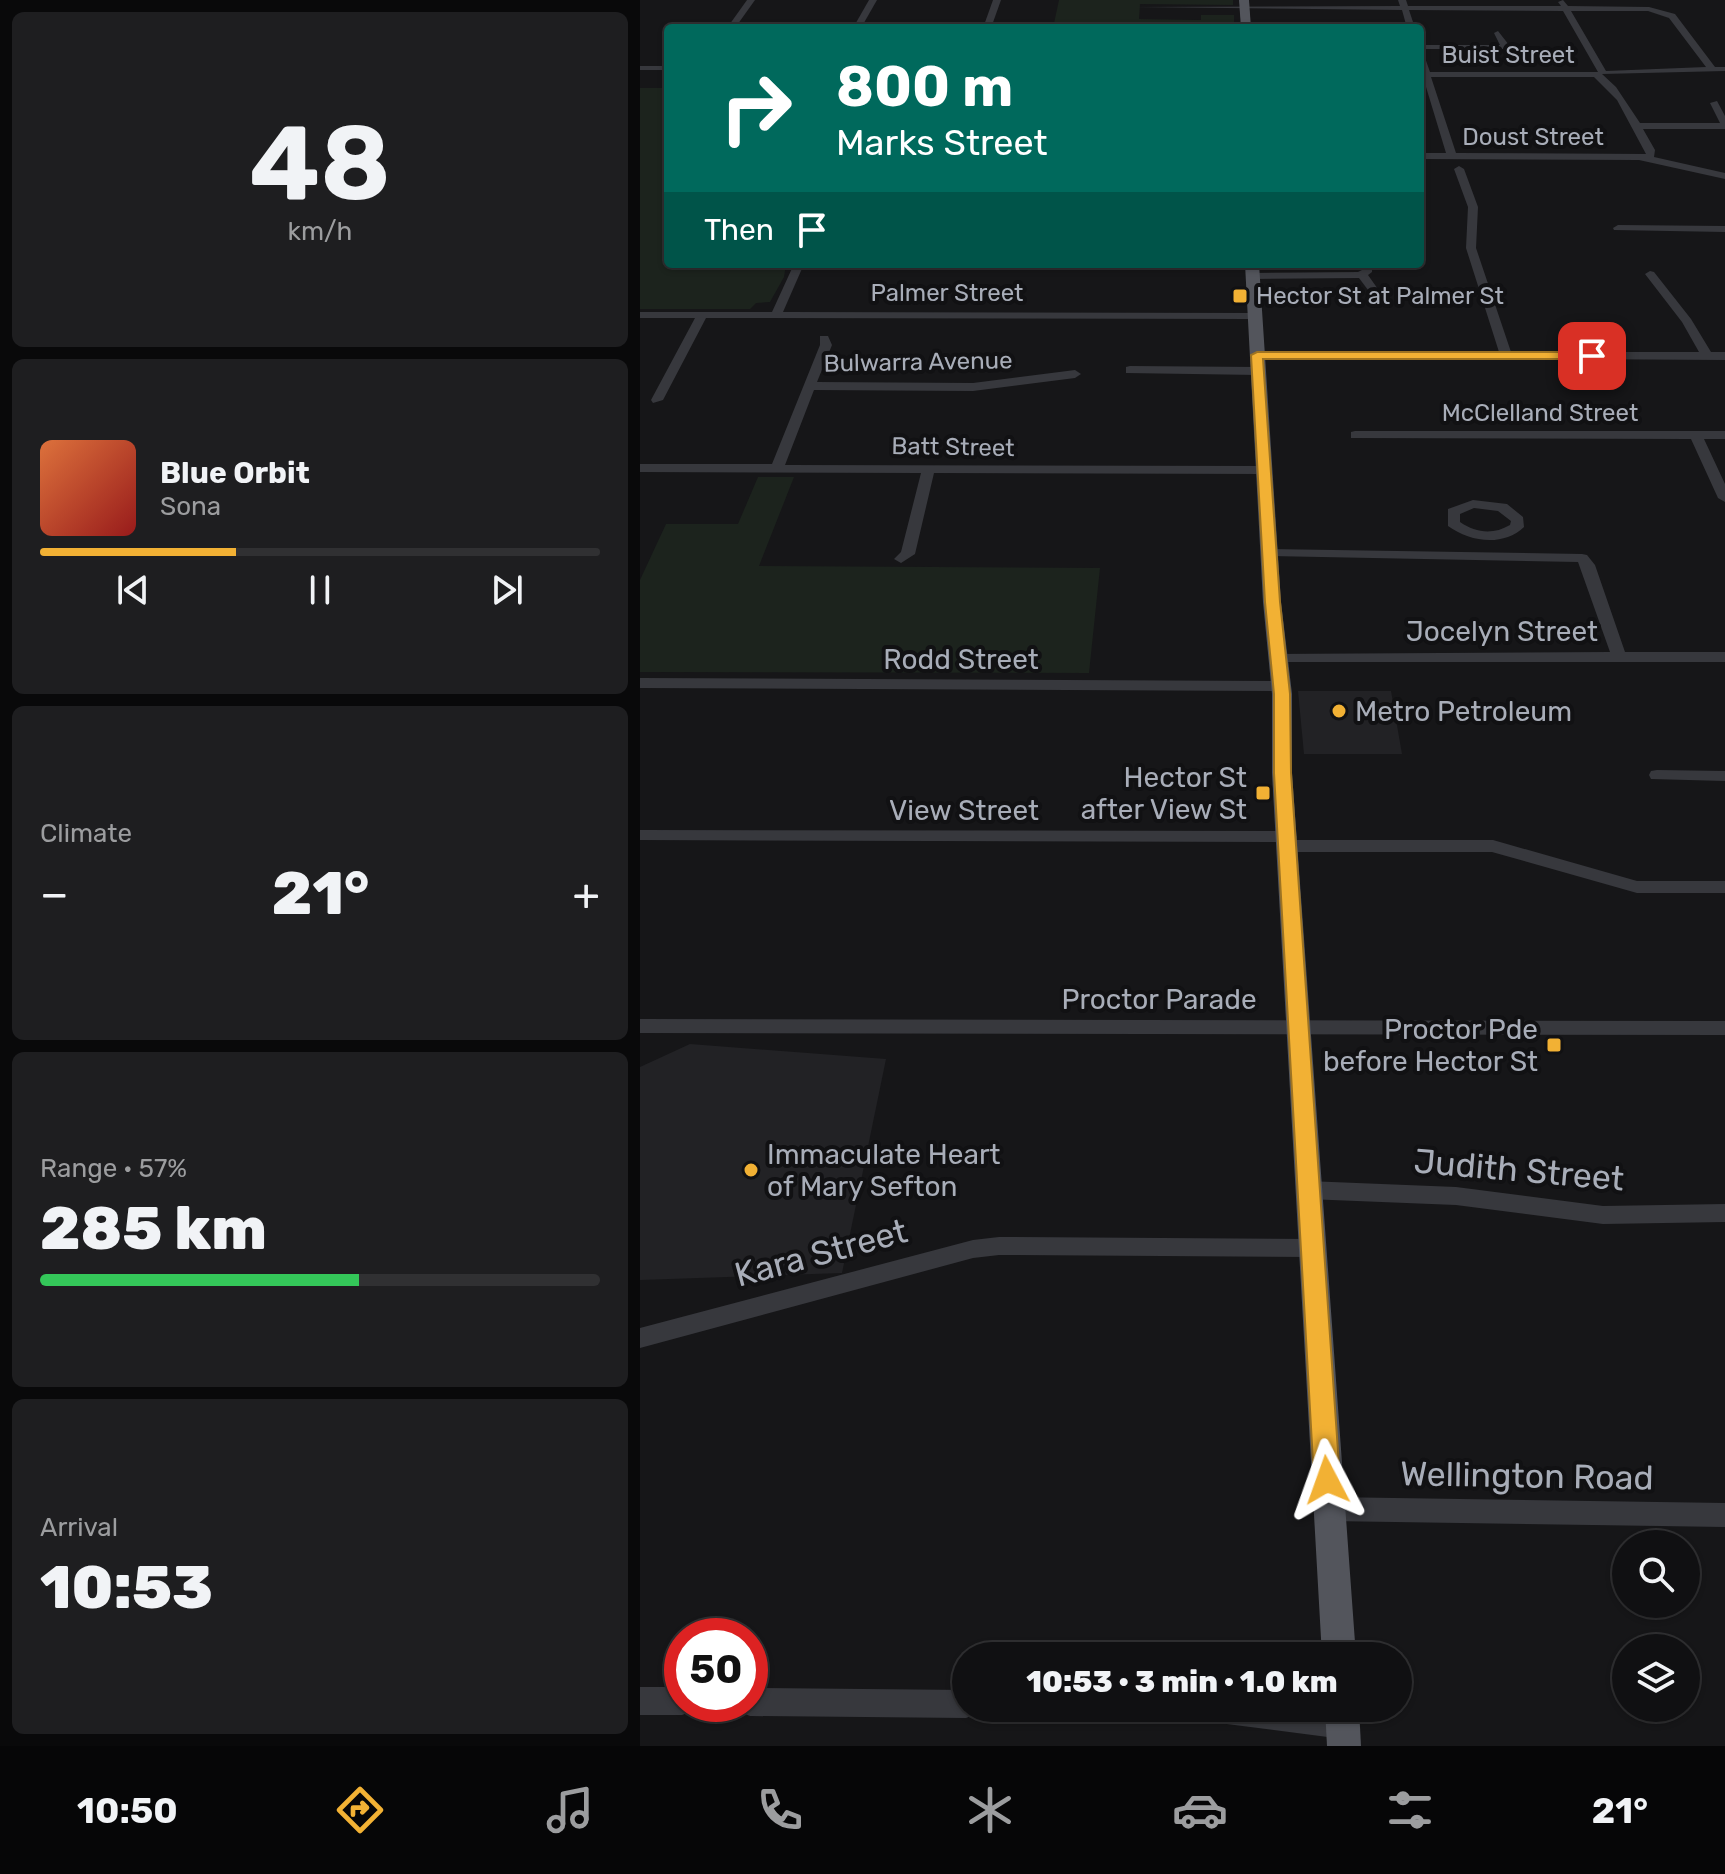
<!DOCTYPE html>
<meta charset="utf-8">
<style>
:root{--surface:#101012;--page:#1e1e20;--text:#f1f3f6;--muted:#9c9d9f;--line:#303032;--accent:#f2b134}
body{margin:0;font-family:Rubik,sans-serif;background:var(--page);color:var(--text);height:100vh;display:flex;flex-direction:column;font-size:30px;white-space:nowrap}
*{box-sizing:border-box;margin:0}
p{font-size:26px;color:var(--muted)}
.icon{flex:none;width:44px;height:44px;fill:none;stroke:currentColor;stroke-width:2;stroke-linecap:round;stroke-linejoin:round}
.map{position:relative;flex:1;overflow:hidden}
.drawer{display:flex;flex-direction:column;gap:12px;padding:12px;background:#09090a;width:640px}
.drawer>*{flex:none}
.hud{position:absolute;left:24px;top:24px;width:760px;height:244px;border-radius:8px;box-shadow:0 2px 6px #0004,0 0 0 2px var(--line);background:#00695c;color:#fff;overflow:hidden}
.fabs{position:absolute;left:972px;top:1530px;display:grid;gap:16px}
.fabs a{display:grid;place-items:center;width:88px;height:88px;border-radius:50%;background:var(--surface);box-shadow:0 2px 6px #0004,0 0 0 2px var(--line);font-size:40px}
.speed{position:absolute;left:24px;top:1618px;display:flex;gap:16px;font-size:40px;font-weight:700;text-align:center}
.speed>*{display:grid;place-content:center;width:104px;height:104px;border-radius:50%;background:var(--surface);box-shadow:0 2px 6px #0004,0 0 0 2px var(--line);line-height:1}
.speed .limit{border:12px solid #d22;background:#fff;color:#111}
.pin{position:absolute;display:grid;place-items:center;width:68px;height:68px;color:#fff;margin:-34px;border-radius:16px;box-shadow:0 4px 12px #0006}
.me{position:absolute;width:88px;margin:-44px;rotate:356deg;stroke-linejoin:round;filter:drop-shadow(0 0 6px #0008)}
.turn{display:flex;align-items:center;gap:28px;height:168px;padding:0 40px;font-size:36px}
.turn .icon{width:104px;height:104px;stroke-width:2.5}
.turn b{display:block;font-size:56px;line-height:68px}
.then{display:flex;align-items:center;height:76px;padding:0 40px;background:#0003;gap:16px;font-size:30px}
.big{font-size:60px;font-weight:800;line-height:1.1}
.drawer .tile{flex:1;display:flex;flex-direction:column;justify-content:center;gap:12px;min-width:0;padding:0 28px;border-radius:12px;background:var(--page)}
.drawer .dial{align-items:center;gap:0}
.dial b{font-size:104px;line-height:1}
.song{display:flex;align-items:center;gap:24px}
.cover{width:96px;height:96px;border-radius:12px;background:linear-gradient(135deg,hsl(20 70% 55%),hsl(0 70% 35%))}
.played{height:8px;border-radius:4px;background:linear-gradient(90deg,var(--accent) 35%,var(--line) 35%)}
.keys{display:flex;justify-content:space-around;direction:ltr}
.heat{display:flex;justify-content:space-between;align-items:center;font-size:44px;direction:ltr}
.charge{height:12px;border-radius:6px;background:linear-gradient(90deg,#34c759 57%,var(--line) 0)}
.trip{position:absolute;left:312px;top:1642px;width:460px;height:80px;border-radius:40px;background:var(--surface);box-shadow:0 2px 6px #0004,0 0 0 2px var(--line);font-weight:800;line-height:80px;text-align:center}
.tabs{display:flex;height:128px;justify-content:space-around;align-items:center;background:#060607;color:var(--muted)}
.tabs .icon{width:56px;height:56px}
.tabs .active{color:var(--accent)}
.tabs b{font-size:36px;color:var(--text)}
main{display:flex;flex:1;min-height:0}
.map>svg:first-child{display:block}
.built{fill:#222225}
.green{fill:#1c231d}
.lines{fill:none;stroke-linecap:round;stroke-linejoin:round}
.minor{fill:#37383d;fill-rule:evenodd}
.major{fill:#53555c;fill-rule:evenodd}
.route{fill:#f2b134;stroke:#9d7322;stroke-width:2}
.poi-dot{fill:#f2b134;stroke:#111113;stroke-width:3}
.labels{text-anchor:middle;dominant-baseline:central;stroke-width:8;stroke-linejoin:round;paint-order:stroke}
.far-street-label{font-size:24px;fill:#a8adb8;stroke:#111113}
.far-poi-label{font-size:24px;fill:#a8adb8;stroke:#111113;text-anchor:start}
.street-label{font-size:28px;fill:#a8adb8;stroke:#111113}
.poi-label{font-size:28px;fill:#a8adb8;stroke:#111113;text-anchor:start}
.near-street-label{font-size:34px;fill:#a8adb8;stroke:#111113}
</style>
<main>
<section class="drawer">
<div class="tile dial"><b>48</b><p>km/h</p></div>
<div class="tile">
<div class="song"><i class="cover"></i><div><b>Blue Orbit</b><p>Sona</p></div></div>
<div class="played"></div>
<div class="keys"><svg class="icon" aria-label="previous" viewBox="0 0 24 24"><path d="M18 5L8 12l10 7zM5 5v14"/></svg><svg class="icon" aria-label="pause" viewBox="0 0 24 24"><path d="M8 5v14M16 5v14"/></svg><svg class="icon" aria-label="next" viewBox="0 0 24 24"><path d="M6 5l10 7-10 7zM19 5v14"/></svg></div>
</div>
<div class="tile"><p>Climate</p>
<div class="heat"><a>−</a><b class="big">21°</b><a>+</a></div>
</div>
<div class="tile"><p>Range · 57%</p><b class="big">285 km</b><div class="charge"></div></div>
<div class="tile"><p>Arrival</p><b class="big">10:53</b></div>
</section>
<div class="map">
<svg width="1085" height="1746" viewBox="0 0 1085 1746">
<rect width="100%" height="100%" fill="#161618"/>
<g class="built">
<path d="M658 691H751L762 754H664Z"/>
<path d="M50 1044 246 1059 202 1273 0 1280V1067Z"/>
</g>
<g class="green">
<path d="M419 0H593V5L500 4 499 19 561 20V15H594V28H413Z"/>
<path d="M0 88H28V264H146L144 277 130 302 116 303 110 309H0Z"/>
<path d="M118 477H154L119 566 460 568 449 673 0 672V580L26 524H98Z"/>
</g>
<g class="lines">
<g class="minor">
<path d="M107 0H115L95 28H87Z"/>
<path d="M229 0H237L221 28H213Z"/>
<path d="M353 0H361L351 28H343Z"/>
<path d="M758 0H766L768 6H921L918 2 923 0 928 6 1009 7 1035 14 1075 67H1085V71L962 74 976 87 1000 123H1080L1070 103 1077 101 1085 116V129H1003L1015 150 1014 157 1085 173V179L999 160 780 159V153H806L783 77 780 78V53L784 55 790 72H958L923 11 769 10 775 28H767L762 10 494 7 760 6ZM931 11H1008L1029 18 1066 67 966 71ZM791 77H954L977 100 1006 154 816 153Z"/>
<path d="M858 31 869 45 865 49H780V45H860L854 33Z"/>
<rect x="0" y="66" width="28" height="4"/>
<path d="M819 166 824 169 838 207 836 248 871 352H1059L1042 322 1005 274 1010 271 1014 272 1051 319 1071 352H1085V360L613 357V353L617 351 859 352 826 248 828 207 814 169Z"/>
<path d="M978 225 1085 226V232L974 230 973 228Z"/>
<path d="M154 264H164L143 312 614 313 620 316 614 319 66 318 23 400 13 403 11 400 55 318H0V312H132Z"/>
<path d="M722 264H732V272L728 275 740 292 739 294H731L719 278 612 279 607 276 612 273 718 272 722 270Z"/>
<path d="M180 336H188L192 345 177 382 333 383 435 370 441 374 435 378 333 391 174 390 145 465 625 466 632 470 625 474 294 473 275 554 261 563 254 559 261 552 281 473 0 472V464H132L180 345Z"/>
<path d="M490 366 618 367 624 371 618 375 486 373V367Z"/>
<path d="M715 431H1085V439H1064L1085 484V502L1078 498 1051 439 711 438V432Z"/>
<path d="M833 500 867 504 883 517 884 527C863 547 830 542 808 526V509ZM834 508 858 511 871 521 870 525C853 535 836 533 820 522V514Z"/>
<path d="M629 549 942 554 947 555 955 565 985 652H1085V662H638L633 660 630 657 633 654 970 652 938 562 624 556V550Z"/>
<path d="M0 678 641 681 649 686 641 691 0 688Z"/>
<path d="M1017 770 1085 771V781L1011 779 1009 775 1011 771Z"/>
<path d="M0 830 648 831 654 833 657 837 655 840H853L997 881H1085V893H997L852 852H649L643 850 640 846 642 842 0 840Z"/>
<path d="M0 1019 1085 1021V1035L0 1033Z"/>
<path d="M667 1181 816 1187 963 1206 1085 1204V1222L963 1224 816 1205 667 1199 659 1196 656 1190 659 1184Z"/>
<path d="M359 1237 671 1239 679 1242 682 1248 679 1254 671 1257 359 1255 333 1258 0 1348V1328L333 1240Z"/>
<path d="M689 1497 1085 1503V1527L689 1521 680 1517 676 1509 680 1501Z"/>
<path d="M0 1687H42V1704H55L52 1711 42 1715H0Z"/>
<path d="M110 1688 326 1690V1708H338L336 1714 326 1718 110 1716 100 1712 97 1704H110Z"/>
<path d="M557 1708H681L713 1715 717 1725 713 1735 703 1739 571 1722 561 1718Z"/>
</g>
<g class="major">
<path d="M599 0H609L611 28H601Z"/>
<path d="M605 264H619L641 602 652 694V773L716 1656H682L632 773V694L623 602Z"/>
<path d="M685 1708H719L721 1746H687Z"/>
</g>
</g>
<path class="route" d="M617 352H952L958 356 952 359H623L640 602 650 694 651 773 700 1480 696 1489 687 1492 678 1489 674 1480 634 773V694L625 602 611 355Z"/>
<g class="poi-dot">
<rect x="592" y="288" width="16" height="16" rx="4"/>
<circle cx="699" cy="711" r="8"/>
<rect x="615" y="785" width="16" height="16" rx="4"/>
<rect x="906" y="1037" width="16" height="16" rx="4"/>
<circle cx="111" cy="1170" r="8"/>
</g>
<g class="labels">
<g class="far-street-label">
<text x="868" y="55">Buist Street</text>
<text x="893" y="137">Doust Street</text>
<text x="307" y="293">Palmer Street</text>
<text transform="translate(278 362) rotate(-1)">Bulwarra Avenue</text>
<text x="900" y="413">McClelland Street</text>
<text transform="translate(313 447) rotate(1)">Batt Street</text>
</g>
<g class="far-poi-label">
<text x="616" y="296">Hector St at Palmer St</text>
</g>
<g class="street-label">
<text x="862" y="631">Jocelyn Street</text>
<text x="321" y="659">Rodd Street</text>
<text x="324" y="810">View Street</text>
<text x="519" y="999">Proctor Parade</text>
</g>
<g class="poi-label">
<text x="715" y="711">Metro Petroleum</text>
<text x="607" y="777" text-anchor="end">Hector St<tspan x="607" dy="32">after View St</tspan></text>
<text x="898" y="1029" text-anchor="end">Proctor Pde<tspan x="898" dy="32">before Hector St</tspan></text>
<text x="127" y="1154">Immaculate Heart<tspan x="127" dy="32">of Mary Sefton</tspan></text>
</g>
<g class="near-street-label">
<text transform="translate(879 1170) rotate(5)">Judith Street</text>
<text transform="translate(181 1253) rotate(-15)">Kara Street</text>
<text transform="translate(887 1476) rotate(1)">Wellington Road</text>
</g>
</g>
</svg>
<div class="fabs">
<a><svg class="icon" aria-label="search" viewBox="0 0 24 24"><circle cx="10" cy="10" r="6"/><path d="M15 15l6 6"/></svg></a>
<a><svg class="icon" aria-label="layers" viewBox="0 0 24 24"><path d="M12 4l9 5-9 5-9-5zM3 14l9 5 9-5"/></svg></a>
</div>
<div class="speed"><div class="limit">50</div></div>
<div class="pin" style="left:952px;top:356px;background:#d93025"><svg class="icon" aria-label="arrive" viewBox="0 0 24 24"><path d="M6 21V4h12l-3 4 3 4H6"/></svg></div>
<svg class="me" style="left:687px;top:1480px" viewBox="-20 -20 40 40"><path d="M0-17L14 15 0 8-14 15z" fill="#f2b134" stroke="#fff" stroke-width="4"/></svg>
<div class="trip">10:53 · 3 min · 1.0 km</div>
<div class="hud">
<div class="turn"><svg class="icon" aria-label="right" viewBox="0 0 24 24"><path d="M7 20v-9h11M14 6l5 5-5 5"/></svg><div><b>800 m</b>Marks Street</div></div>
<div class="then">Then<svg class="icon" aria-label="arrive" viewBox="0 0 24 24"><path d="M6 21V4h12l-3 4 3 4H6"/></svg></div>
</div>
</div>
</main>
<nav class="tabs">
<b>10:50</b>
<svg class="icon active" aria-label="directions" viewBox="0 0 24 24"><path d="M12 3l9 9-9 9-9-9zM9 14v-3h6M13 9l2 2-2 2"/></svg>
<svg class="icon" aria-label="music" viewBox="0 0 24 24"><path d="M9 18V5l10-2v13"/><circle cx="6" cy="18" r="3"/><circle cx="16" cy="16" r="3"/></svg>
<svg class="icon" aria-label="phone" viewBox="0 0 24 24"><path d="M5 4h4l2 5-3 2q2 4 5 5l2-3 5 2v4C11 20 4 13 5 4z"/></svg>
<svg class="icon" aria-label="climate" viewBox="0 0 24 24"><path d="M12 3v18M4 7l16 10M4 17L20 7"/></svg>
<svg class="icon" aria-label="car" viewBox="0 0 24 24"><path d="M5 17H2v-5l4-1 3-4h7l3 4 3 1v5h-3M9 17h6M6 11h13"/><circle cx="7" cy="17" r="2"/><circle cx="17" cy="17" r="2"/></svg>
<svg class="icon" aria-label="filters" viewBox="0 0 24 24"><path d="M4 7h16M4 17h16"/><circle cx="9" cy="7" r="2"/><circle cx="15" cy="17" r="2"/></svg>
<b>21°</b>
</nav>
